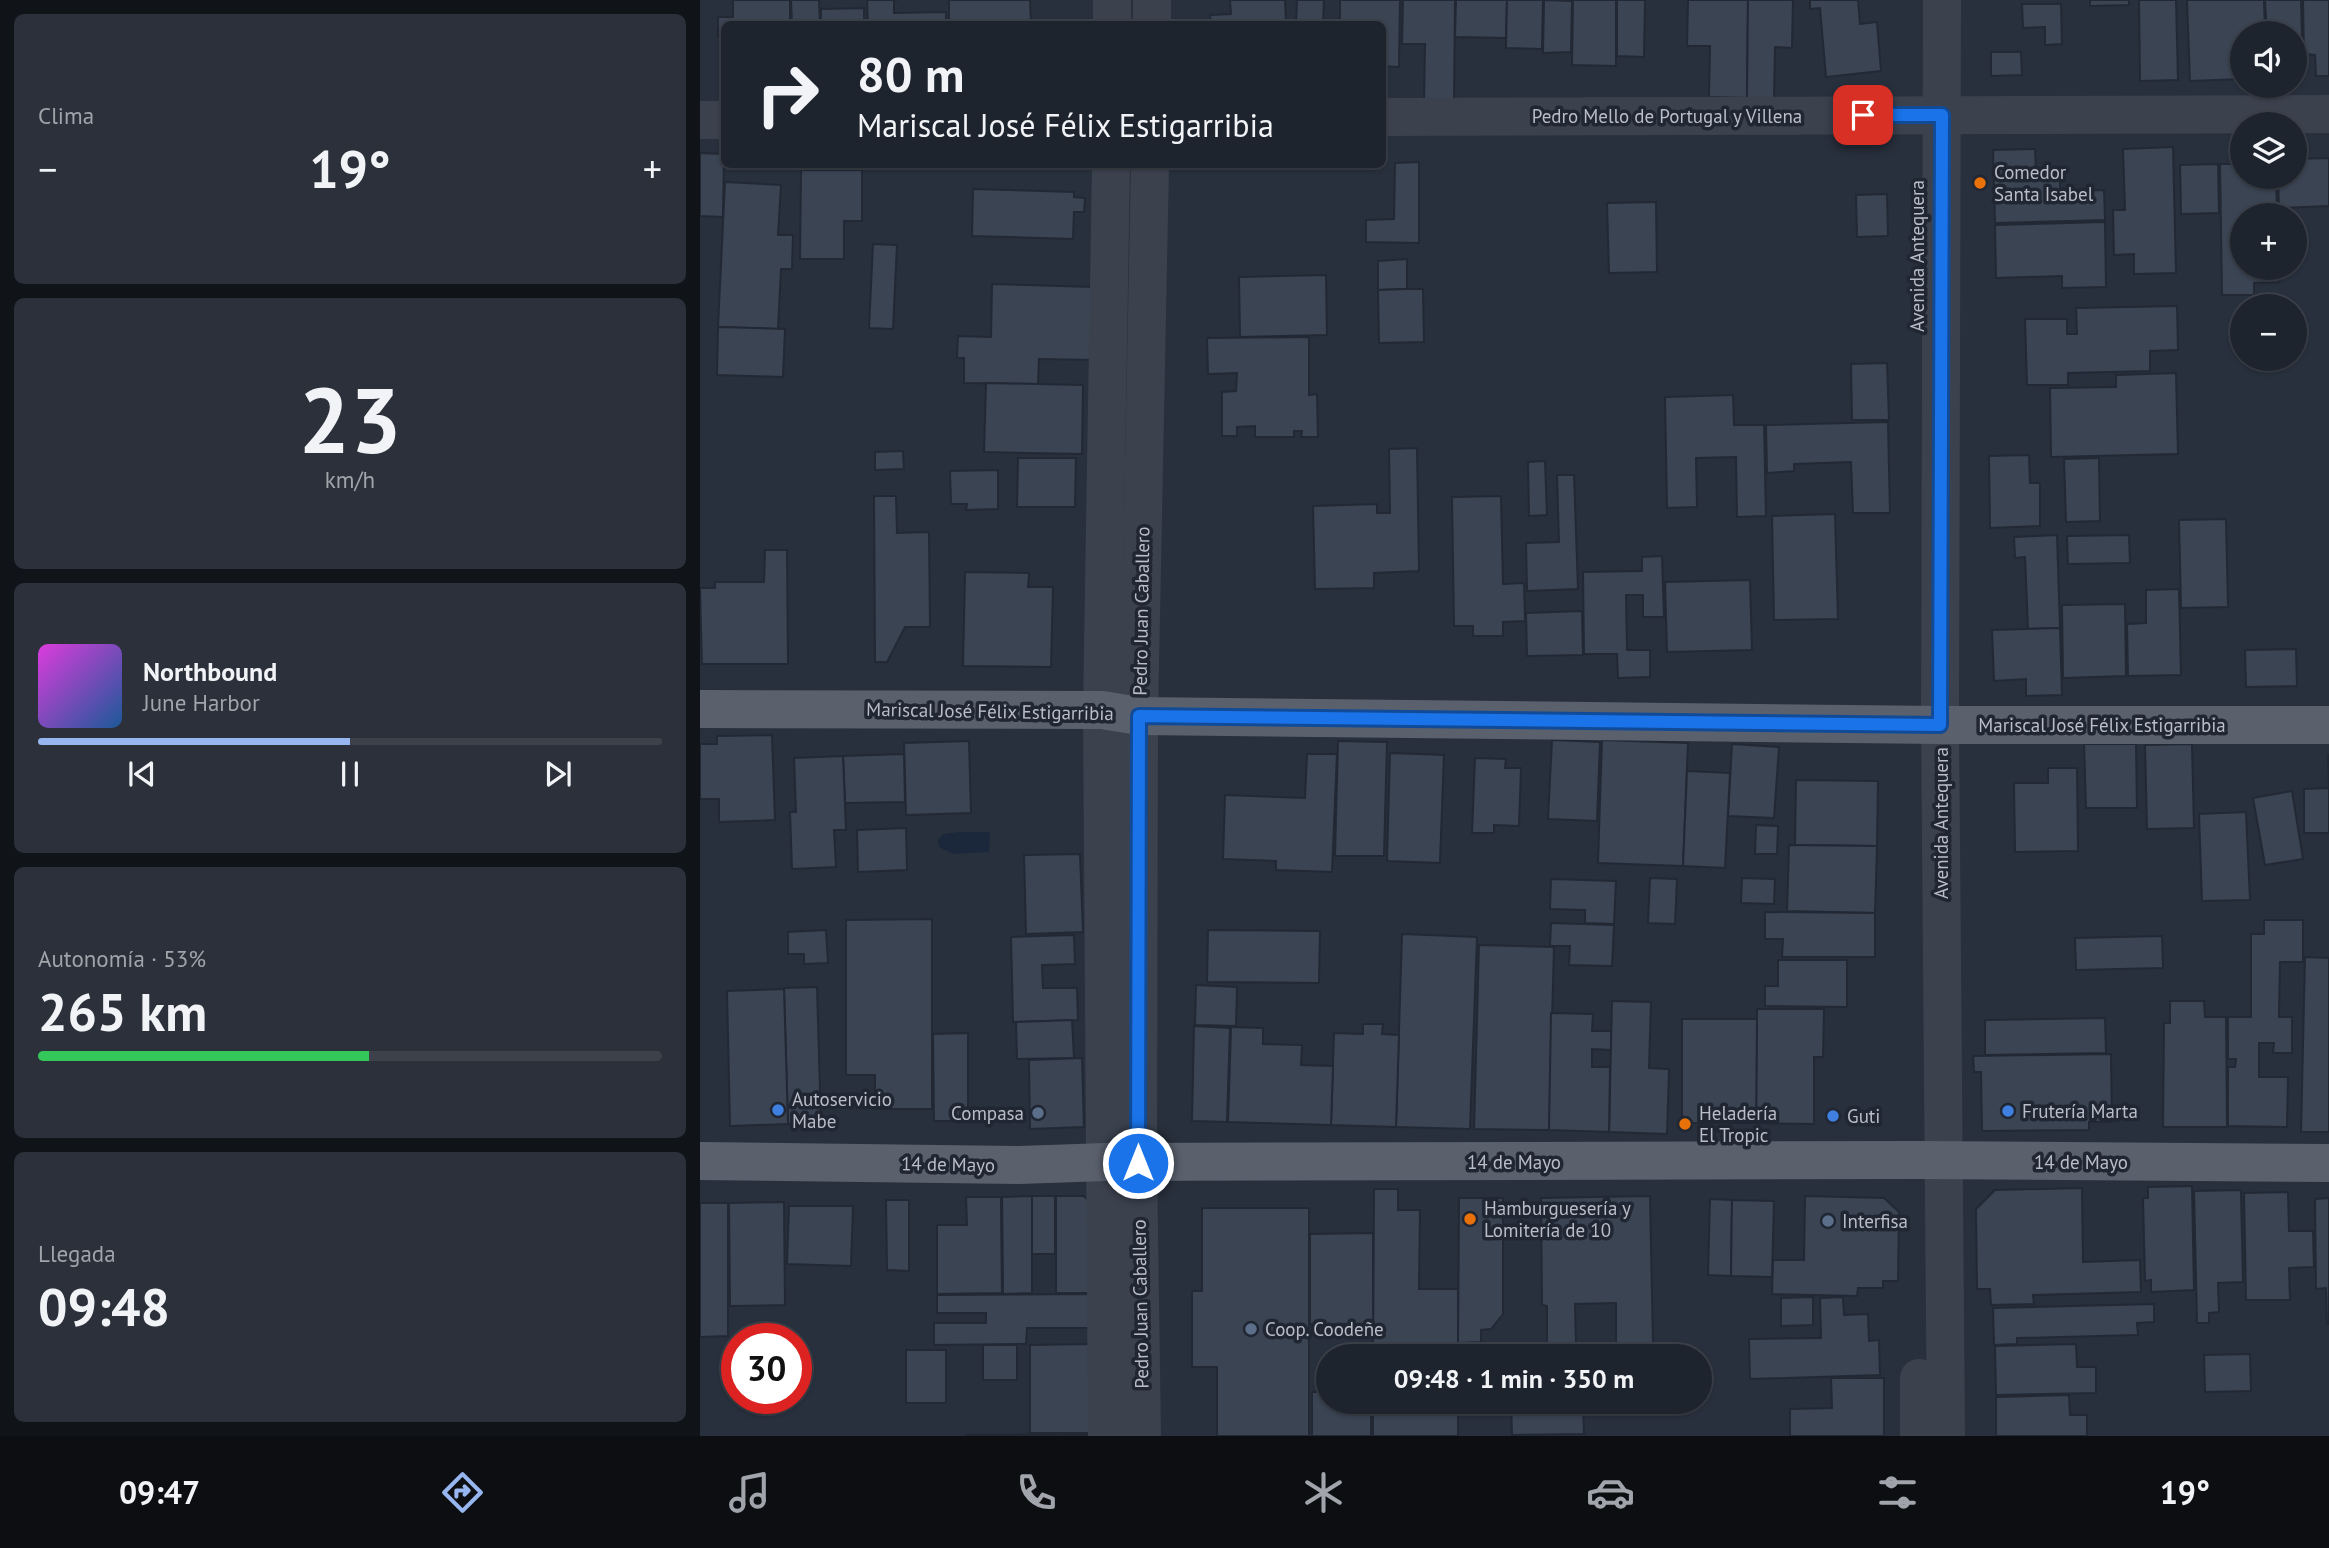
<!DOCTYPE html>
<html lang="es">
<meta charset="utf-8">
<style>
:root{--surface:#1e242e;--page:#2b303a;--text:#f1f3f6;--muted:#a1a4aa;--line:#3c414a;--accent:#97b5ee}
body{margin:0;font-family:"PT Sans",sans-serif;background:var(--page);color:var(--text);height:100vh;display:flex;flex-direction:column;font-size:26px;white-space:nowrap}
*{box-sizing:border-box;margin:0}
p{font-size:23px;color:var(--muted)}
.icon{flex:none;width:38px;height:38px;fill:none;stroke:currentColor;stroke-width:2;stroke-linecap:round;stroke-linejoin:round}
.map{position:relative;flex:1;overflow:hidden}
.side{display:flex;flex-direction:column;gap:14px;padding:14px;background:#101419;width:700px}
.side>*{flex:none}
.guide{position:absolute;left:21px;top:21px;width:665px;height:147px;border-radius:10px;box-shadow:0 2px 5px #0004,0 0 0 2px var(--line);background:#1e242e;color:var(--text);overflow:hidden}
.tools{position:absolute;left:1530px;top:21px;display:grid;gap:14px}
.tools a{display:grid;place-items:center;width:77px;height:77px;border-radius:50%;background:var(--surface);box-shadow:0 2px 5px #0004,0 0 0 2px var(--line);font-size:35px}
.speed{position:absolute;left:21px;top:1323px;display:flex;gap:14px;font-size:35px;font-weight:700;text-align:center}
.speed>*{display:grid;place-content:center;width:91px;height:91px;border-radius:50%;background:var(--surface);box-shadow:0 2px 5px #0004,0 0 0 2px var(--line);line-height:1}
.speed .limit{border:10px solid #d22;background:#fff;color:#111}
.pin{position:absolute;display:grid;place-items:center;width:60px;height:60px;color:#fff;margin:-30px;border-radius:14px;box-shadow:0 4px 10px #0006}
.me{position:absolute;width:77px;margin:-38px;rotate:0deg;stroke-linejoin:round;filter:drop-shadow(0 0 5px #0008)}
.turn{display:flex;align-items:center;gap:24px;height:147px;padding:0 21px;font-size:32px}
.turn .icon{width:91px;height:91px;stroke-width:2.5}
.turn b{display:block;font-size:49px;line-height:60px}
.big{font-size:52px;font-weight:700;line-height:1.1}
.side .widget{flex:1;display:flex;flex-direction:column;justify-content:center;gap:10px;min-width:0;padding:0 24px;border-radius:10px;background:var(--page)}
.side .dial{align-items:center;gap:0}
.dial b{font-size:91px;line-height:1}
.song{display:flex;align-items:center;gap:21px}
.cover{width:84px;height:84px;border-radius:10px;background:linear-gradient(135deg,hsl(300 70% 55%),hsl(210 70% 35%))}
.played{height:7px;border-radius:4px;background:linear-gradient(90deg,var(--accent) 50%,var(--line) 50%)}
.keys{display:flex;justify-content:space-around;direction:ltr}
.heat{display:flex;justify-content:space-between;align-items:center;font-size:38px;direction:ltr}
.charge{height:10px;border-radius:5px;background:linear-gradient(90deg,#34c759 53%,var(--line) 0)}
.trip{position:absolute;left:616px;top:1344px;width:396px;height:70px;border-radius:35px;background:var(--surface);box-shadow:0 2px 5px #0004,0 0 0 2px var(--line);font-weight:700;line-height:70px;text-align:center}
.menu{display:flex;height:112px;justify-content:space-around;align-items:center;background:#0c0e12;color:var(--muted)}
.menu .icon{width:49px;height:49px}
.menu .current{color:var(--accent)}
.menu b{font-size:32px;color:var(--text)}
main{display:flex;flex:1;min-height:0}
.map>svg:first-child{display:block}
.water{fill:#1b273a}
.building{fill:#3a4453;stroke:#222935;stroke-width:2}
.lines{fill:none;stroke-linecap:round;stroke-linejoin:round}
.minor{stroke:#3b424e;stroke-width:38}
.major{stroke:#5a616d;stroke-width:38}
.route-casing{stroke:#114b97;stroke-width:18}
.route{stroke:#1a73e8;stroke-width:12}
.food-dot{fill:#e8710a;stroke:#202733;stroke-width:2.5}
.shop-dot{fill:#3f7fe0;stroke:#202733;stroke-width:2.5}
.service-dot{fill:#5c6f8a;stroke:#202733;stroke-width:2.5}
.labels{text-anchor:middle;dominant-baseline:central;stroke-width:7;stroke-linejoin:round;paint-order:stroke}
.street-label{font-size:19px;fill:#b8bdc8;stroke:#202733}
.poi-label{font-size:19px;fill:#b8bdc8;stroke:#202733;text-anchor:start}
</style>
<main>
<section class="side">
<div class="widget"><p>Clima</p>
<div class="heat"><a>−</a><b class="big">19°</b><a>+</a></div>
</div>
<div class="widget dial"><b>23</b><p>km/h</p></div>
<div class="widget">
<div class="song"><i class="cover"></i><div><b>Northbound</b><p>June Harbor</p></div></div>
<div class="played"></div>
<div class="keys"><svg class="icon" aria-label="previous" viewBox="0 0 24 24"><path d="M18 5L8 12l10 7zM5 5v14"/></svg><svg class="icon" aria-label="pause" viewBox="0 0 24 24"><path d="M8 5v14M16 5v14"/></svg><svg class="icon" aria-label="next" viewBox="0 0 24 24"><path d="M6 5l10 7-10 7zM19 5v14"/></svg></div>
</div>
<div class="widget"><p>Autonomía · 53%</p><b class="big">265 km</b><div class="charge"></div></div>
<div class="widget"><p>Llegada</p><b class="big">09:48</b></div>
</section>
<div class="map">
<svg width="1629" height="1436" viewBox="0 0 1629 1436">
<rect width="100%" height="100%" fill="#28303d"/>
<path class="water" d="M259 832H290L289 852 253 854 239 847 238 840 244 834Z"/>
<g class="building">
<path d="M33 0H90V24H24V37H18V17H33Z"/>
<path d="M91 0H119L120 24H92Z"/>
<path d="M167 0H197L194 1V13L246 12V24H168Z"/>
<path d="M249 0H330L331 24H249Z"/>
<path d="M530 0H585L586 24H511L510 15 531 14Z"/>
<path d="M597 0H624L623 24H596Z"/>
<path d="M640 0H700L699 67 682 66V24H640Z"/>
<path d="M703 0H755L754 102H724L725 44H702Z"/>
<path d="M756 0H807L806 38 755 37Z"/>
<path d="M807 0H843L842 49 806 48Z"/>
<path d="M844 0 872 1 871 52 843 53Z"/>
<path d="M873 0H916V66L872 65Z"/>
<path d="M917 0H945L944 57 917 56Z"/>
<path d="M988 0H1048L1047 98 1009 97 1010 46H987Z"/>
<path d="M1048 0H1093L1092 48 1075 47 1074 98H1047Z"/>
<path d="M1110 0H1158L1160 24 1177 22 1181 71 1126 77 1120 8 1110 9Z"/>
<path d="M1390 0H1429V5L1390 6Z"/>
<path d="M1439 0H1476L1478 80 1440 81Z"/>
<path d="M1487 0H1564L1565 33H1542V79L1490 81Z"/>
<path d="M1565 0H1601L1603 76 1594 77V33H1567Z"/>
<path d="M1603 0H1629V76H1616L1615 55 1604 54Z"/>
<path d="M1322 4H1361L1362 44 1345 45V27L1323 28Z"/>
<path d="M164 8V24H121V9Z"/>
<path d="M1291 52H1321L1322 75 1291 76Z"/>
<path d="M1473 147 1476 273 1434 274V254L1414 255 1413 210H1425L1423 149Z"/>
<path d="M1335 149 1336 169 1360 168V191L1404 190 1405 220 1295 223 1293 150Z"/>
<path d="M0 153 24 154 23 217 0 216Z"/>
<path d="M1629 158V206L1579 208 1578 177H1594V159Z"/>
<path d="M719 162V243L666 242V220L694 219 695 163Z"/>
<path d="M1518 164 1519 213 1481 214 1480 165Z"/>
<path d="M1520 164H1542V177H1576L1577 215H1542V268H1578L1579 282 1554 283V295H1522Z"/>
<path d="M101 170H162V221H144V259H100Z"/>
<path d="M25 182 81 185 78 235H93L92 269H81L78 329 18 327Z"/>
<path d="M273 189 374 192V197L385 198 384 212H374L373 239 272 236Z"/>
<path d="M1187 194 1188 236 1157 237 1156 195Z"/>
<path d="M956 202 957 272 909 273 907 203Z"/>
<path d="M1405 222 1406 287 1362 288V276L1296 278 1295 225Z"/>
<path d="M173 244 197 245 193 329 169 328Z"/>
<path d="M707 259V289L678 290V261Z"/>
<path d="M626 275 627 335 540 337 539 277Z"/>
<path d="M292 284 394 287 392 360 339 359 338 384 264 383V358H257L258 336 291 337Z"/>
<path d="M707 289H723L724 342 679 343 678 290Z"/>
<path d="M1477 306 1478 350 1450 351V371L1368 373V385H1327L1325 319H1367V334H1377L1376 308Z"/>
<path d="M18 327 85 329 83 377 17 375Z"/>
<path d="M609 337V395L617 394 618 437H601L602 431H594V437H555V426L537 427V436H522V392L536 391 537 373 508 374 507 338Z"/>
<path d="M1187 363 1189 420H1152L1151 364Z"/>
<path d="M1476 373 1478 454 1351 457 1350 388 1416 387V375Z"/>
<path d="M286 383 383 385 382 454 284 452Z"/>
<path d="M1033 395 1034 425H1064L1066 516 1037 517 1036 457 996 458 997 507 967 508 965 397Z"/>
<path d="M1188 422 1190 513H1153L1151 462 1094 464V471L1067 473 1066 425Z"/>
<path d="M717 448 719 571 674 573V588L615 589 613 506 677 504V513H690L689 449Z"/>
<path d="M203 451 204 469 175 470V452Z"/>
<path d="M1329 455 1330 483H1340V526L1290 528 1289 456Z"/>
<path d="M318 458H376L375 507H317Z"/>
<path d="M1399 458 1400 521 1366 522 1364 459Z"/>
<path d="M845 461 847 515 829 516 828 462Z"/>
<path d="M298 470V509L266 510 267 504H251L250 471Z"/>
<path d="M857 475H874L878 589 827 591 826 543 859 542Z"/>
<path d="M174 496H196L197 533 229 532 230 627H205L187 662H175Z"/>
<path d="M801 496 803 584 824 583 825 621 803 622V636H773V626H754L752 497Z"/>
<path d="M1135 514 1138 619 1074 620 1072 516Z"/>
<path d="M1526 519 1528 607 1481 608 1479 520Z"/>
<path d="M1357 535 1360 628 1328 629 1325 557 1315 558 1314 537Z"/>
<path d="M1429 535 1430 563 1368 564 1367 536Z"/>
<path d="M65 550H87L88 664H2L0 588H15V582H64Z"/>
<path d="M962 556 964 617H943V595H926L927 650H950V677L918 678 917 654H884L883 572 942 571V557Z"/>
<path d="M265 572 329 573 328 587H353L351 667 263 666Z"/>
<path d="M1050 580 1052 650 967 652 965 582Z"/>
<path d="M1479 589 1481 675 1428 676 1427 624 1446 623V590Z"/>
<path d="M1425 604 1426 676 1363 678 1362 605Z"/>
<path d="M882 611 883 655 827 656 826 613Z"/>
<path d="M1360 628 1362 695 1326 696V679L1294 681 1292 630Z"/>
<path d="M1596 649 1597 686 1546 687 1545 650Z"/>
<path d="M72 735 75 820 19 822V799H0V744H17V736Z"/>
<path d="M852 740 900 742 897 821 848 819Z"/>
<path d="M902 740 988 743 983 866 898 863Z"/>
<path d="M269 741 271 813 206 815 204 743Z"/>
<path d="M638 741 687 742 684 856H635Z"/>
<path d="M1032 744 1079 747 1074 818 1028 816Z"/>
<path d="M1384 744H1436L1437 808H1386Z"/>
<path d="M1492 744 1494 828 1447 829 1445 745Z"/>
<path d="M690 753 744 755 740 863 687 861Z"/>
<path d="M204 754 205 802 145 803 143 756Z"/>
<path d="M607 754H637L632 872 576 870V861L523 859 525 795 605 798Z"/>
<path d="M1628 755H1629V833H1604V789L1629 788Z"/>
<path d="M143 756 146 830H134L136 867 92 869 90 812H96L94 758Z"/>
<path d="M775 758 806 759 805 768H821L819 826 794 825V833H772Z"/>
<path d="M1348 768H1377L1378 851 1315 852 1314 783H1348Z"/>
<path d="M987 771 1030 773 1025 868 983 866Z"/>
<path d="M1096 780 1178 781 1177 846 1095 845Z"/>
<path d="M1592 791 1603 859 1565 865 1553 798Z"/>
<path d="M1546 812 1550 900 1502 901 1499 814Z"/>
<path d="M1056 825 1078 826 1077 854H1055Z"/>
<path d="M206 828 207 870 158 872 157 830Z"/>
<path d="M1089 845 1177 846 1175 913 1087 911Z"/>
<path d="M380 854 383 932 326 934 324 855Z"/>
<path d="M950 878 977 879 975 924 948 923Z"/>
<path d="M1042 878 1075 879 1074 904 1041 903Z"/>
<path d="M851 879 916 881 914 924 885 923V910L850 909Z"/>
<path d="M1065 912 1175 913V957H1082L1083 939H1065Z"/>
<path d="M232 919V1109H175V1075H146V920Z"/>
<path d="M1564 920H1603V962H1580L1579 1017H1592V1053H1573L1574 1043H1559V1077H1588L1587 1127 1528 1126V1067H1535L1536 1059H1528V1017H1551V934H1564Z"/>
<path d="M851 923 914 925 912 966 869 965 870 946H850Z"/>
<path d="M126 930 128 963 104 964V954H88V932Z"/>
<path d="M508 930 620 931 619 983 507 982Z"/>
<path d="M702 934 777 937 770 1129 696 1127Z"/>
<path d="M374 935 375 964 342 965 343 988H377L378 1020 313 1022 311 937Z"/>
<path d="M1462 936 1463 968 1376 970 1375 938Z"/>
<path d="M779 945 854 947 849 1130 774 1129Z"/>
<path d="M1605 957 1629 958V1132H1601Z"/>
<path d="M1078 960H1147V1007L1065 1006V986H1078Z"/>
<path d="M496 985 537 987 536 1026 495 1025Z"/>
<path d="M117 987 121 1123 88 1124 84 988Z"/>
<path d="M84 989 88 1124 30 1126 27 991Z"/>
<path d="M912 1001 951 1002 949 1068 969 1069 967 1134 909 1132Z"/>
<path d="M1470 1001H1504L1505 1017H1526L1527 1127H1463L1464 1023H1470Z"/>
<path d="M1057 1009H1124L1123 1057H1114V1124L1056 1123Z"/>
<path d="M851 1013 893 1014 892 1031H911V1050L892 1049V1067H910L909 1132 849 1130Z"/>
<path d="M1405 1018 1406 1053 1285 1055V1020Z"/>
<path d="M982 1019H1057L1056 1123H982Z"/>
<path d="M372 1020 374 1058 317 1059 316 1022Z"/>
<path d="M663 1024H683L682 1034 699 1035 696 1127 631 1125 634 1033 663 1034Z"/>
<path d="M494 1026 530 1028 527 1122 492 1121Z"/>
<path d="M531 1027 563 1028V1044L602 1045 601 1065 633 1066 631 1125 528 1122Z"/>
<path d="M268 1033V1121H234L233 1034Z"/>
<path d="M1411 1054 1412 1122H1389V1130L1282 1131 1281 1072H1274L1273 1056Z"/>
<path d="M382 1058 384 1127 330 1129 329 1060Z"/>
<path d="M1492 1186 1494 1290 1451 1292V1280L1445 1281 1443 1198H1448V1187Z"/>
<path d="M1382 1188 1383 1262 1440 1260 1441 1292 1333 1295 1334 1304 1291 1305 1290 1289H1277L1276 1209 1295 1190Z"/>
<path d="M674 1189H698V1210H720L719 1289H758V1356H673Z"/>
<path d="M1541 1190 1543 1282 1518 1283 1519 1312 1509 1313V1323H1497L1494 1191Z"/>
<path d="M1588 1192 1589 1231H1613L1614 1267 1589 1268 1590 1300H1546L1544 1193Z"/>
<path d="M332 1196V1293L303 1294 302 1197Z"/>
<rect x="332" y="1196" width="23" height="58"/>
<path d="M356 1196H384L395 1207 396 1293H356Z"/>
<path d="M950 1196 953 1343 916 1344V1303L875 1304 876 1345H847V1306L842 1305 841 1198Z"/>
<path d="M1105 1196 1184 1198 1199 1212 1198 1281H1183V1288H1158L1157 1296 1072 1294 1073 1260H1104Z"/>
<path d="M266 1197H301L302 1293 237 1294V1225H267Z"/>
<path d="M759 1198H803V1314L791 1329 781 1330V1342L758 1343Z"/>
<path d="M1629 1198V1324H1627L1626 1288 1616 1289 1615 1199Z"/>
<path d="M1010 1199 1032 1200 1031 1276 1008 1275Z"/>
<path d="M186 1200H209V1271L187 1270Z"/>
<path d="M1032 1200 1074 1201 1072 1277 1031 1276Z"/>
<path d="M84 1202 85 1305 30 1306 29 1203Z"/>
<path d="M0 1203H28V1336L0 1337Z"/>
<path d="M89 1206H153L151 1266 87 1264Z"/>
<path d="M502 1208H609V1436H517V1367H492V1291H502Z"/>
<path d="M673 1233V1324H610V1234Z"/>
<path d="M391 1294 390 1328H327L326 1344 234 1345V1323H286V1313H237V1295Z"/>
<path d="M1113 1297V1325L1081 1326V1298Z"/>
<path d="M1143 1297 1144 1315 1168 1314 1169 1341 1179 1340 1180 1375 1050 1379 1049 1339 1121 1338 1120 1298Z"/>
<path d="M1454 1304V1322L1437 1323 1438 1335 1317 1338V1344L1294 1345 1293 1308Z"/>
<path d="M389 1344V1433H330V1345Z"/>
<path d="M1376 1344 1377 1367H1396V1393L1296 1395 1295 1346Z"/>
<rect x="283" y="1345" width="34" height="35"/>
<rect x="206" y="1350" width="40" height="53"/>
<path d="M1550 1354 1551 1391 1505 1392 1504 1355Z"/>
<path d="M1131 1378H1184V1436H1090V1409L1132 1408Z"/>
<path d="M612 1392H628V1402H671V1436H612Z"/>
<path d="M1369 1395 1370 1415H1387V1436H1296V1397Z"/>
<rect x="673" y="1402" width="85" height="34"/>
<path d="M811 1402H883L884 1434 812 1435Z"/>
<path d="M390 1434V1436H266V1435Z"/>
</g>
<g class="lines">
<g class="minor">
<path d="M1242 0 1240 725 1246 1436"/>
<path d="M412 24V0"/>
<path d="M452 24V0"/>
<path d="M682 117 1629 114"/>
<path d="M0 120H24"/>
<path d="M407 1436 402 710 411 164"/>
<path d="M442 1436 438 1163 439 716 450 164"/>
<path d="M1219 1436V1378"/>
</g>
<g class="major">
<path d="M0 709 402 710 439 716 1240 725H1629"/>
<path d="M0 1161 319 1165 406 1162 1219 1160 1629 1163"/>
</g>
</g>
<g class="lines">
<g class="route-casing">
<path id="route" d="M438 1163 439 716 1240 725 1242 115H1163"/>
</g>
<use href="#route" class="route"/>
</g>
<g class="food-dot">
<circle cx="1280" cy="183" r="7"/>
<circle cx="985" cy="1124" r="7"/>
<circle cx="770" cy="1219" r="7"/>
</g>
<g class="shop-dot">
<circle cx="78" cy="1110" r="7"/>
<circle cx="1308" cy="1111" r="7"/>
<circle cx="1133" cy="1116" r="7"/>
</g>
<g class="service-dot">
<circle cx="338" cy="1113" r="7"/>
<circle cx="1128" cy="1221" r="7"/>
<circle cx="551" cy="1329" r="7"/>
</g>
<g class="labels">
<g class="street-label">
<text x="967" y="116">Pedro Mello de Portugal y Villena</text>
<text transform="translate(1217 256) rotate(-90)">Avenida Antequera</text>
<text transform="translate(441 611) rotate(-89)">Pedro Juan Caballero</text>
<text transform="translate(290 711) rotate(1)">Mariscal José Félix Estigarribia</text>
<text x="1402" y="725">Mariscal José Félix Estigarribia</text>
<text transform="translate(1241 823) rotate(-90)">Avenida Antequera</text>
<text x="814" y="1162">14 de Mayo</text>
<text x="1381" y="1162">14 de Mayo</text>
<text transform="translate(248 1164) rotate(1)">14 de Mayo</text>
<text transform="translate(440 1304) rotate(-91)">Pedro Juan Caballero</text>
</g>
<g class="poi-label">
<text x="1294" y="172">Comedor<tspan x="1294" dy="22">Santa Isabel</tspan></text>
<text x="92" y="1099">Autoservicio<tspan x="92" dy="22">Mabe</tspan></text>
<text x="1322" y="1111">Frutería Marta</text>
<text x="324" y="1113" text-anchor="end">Compasa</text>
<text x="999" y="1113">Heladería<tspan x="999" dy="22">El Tropic</tspan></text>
<text x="1147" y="1116">Guti</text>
<text x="784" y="1208">Hamburguesería y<tspan x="784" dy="22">Lomitería de 10</tspan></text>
<text x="1142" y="1221">Interfisa</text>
<text x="565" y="1329">Coop. Coodeñe</text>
</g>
</g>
</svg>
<div class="tools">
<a><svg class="icon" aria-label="sound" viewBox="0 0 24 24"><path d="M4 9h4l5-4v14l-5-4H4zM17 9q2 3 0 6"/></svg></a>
<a><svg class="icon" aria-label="layers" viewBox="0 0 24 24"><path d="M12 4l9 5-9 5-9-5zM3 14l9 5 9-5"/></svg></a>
<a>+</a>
<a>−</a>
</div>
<div class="speed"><div class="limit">30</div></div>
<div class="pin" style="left:1163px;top:115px;background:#d93025"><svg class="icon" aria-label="arrive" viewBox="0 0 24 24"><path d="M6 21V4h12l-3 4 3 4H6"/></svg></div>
<svg class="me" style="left:438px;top:1163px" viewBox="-20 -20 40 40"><circle r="17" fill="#1a73e8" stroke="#fff" stroke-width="3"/><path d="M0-11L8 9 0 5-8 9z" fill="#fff"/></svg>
<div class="trip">09:48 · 1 min · 350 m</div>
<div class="guide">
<div class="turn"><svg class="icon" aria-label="right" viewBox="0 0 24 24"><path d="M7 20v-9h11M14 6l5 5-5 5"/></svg><div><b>80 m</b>Mariscal José Félix Estigarribia</div></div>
</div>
</div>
</main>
<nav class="menu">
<b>09:47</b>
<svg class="icon current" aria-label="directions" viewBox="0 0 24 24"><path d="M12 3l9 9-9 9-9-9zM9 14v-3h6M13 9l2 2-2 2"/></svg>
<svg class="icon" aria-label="music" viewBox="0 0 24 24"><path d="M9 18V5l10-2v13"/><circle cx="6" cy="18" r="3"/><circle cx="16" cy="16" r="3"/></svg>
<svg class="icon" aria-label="phone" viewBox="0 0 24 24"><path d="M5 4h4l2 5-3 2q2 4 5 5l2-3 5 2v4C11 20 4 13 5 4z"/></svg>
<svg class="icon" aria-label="climate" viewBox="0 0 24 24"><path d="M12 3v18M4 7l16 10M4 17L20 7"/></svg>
<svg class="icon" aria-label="car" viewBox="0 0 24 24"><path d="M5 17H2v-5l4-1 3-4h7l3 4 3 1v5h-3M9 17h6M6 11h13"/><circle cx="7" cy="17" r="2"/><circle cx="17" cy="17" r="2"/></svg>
<svg class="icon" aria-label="filters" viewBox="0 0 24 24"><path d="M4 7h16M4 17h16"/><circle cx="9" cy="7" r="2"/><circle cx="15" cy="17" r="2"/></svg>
<b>19°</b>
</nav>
